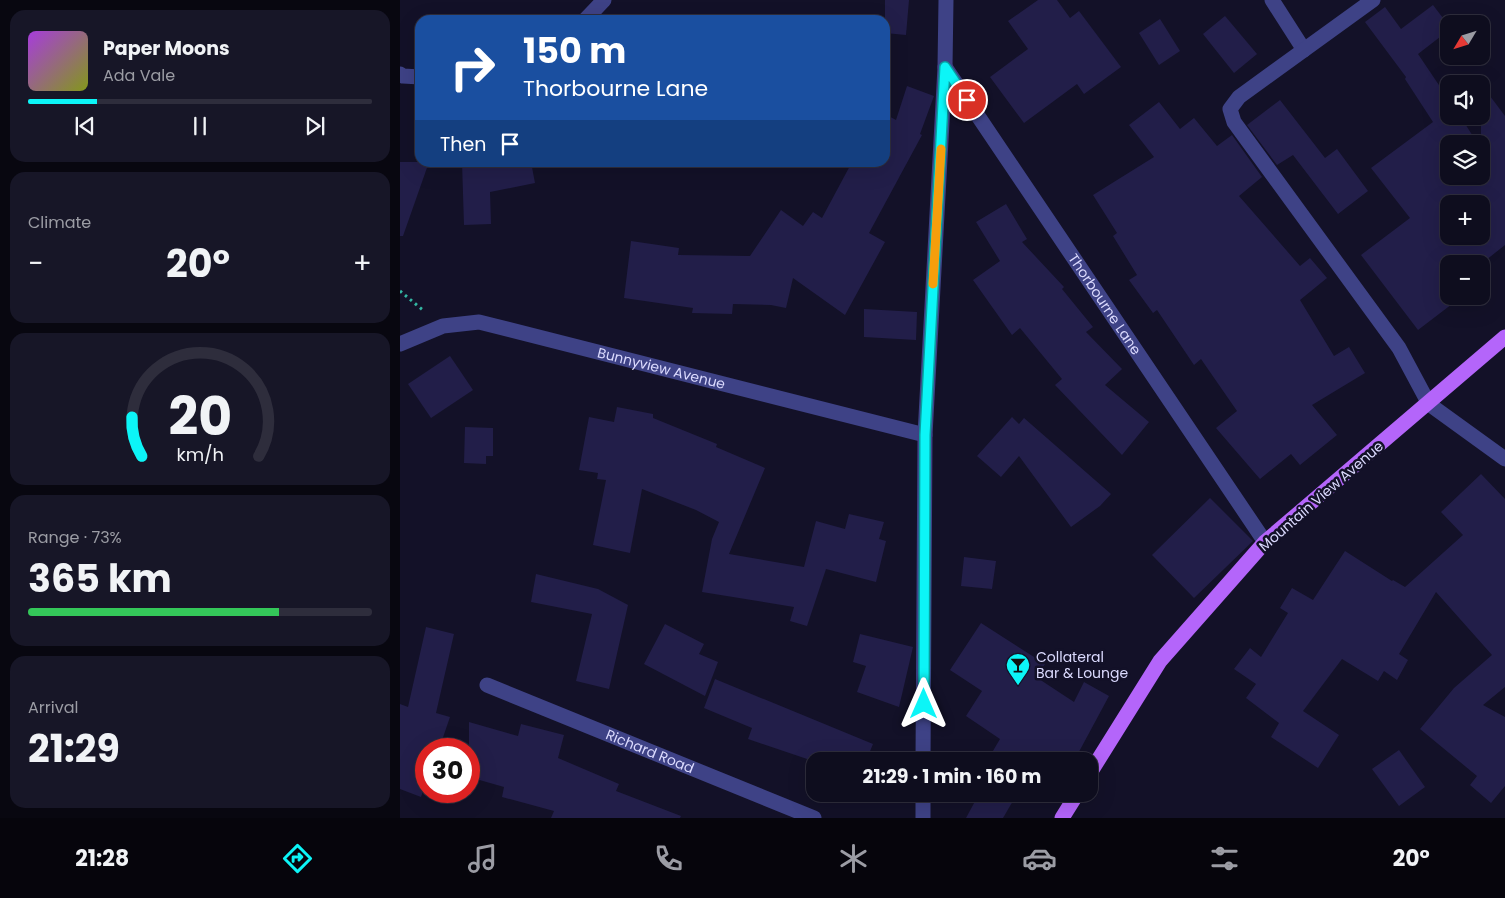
<!DOCTYPE html>
<meta charset="utf-8">
<style>
:root{--surface:#0e0d1e;--page:#171627;--text:#f1f3f6;--muted:#9b9ca4;--line:#2e2d3c;--accent:#0cf5f7}
body{margin:0;font-family:Poppins,sans-serif;background:var(--page);color:var(--text);height:100vh;display:flex;flex-direction:column;font-size:19px;white-space:nowrap}
*{box-sizing:border-box;margin:0}
p{font-size:16px;color:var(--muted)}
.icon{flex:none;width:28px;height:28px;fill:none;stroke:currentColor;stroke-width:2;stroke-linecap:round;stroke-linejoin:round}
.map{position:relative;flex:1;overflow:hidden}
.sheet{display:flex;flex-direction:column;gap:10px;padding:10px;background:#080710;width:400px}
.sheet>*{flex:none}
.hud{position:absolute;left:15px;top:15px;width:475px;height:152px;border-radius:15px;box-shadow:0 5px 20px #0002,0 0 0 1px var(--line);background:#1a4fa0;color:#fff;overflow:hidden}
.needle{width:32px;rotate:232deg}
.buttons{position:absolute;left:1040px;top:15px;display:grid;gap:10px}
.buttons a{display:grid;place-items:center;width:50px;height:50px;border-radius:10px;background:var(--surface);box-shadow:0 5px 20px #0002,0 0 0 1px var(--line);font-size:25px}
.speed{position:absolute;left:15px;top:738px;display:flex;gap:10px;font-size:25px;font-weight:700;text-align:center}
.speed>*{display:grid;place-content:center;width:65px;height:65px;border-radius:50%;background:var(--surface);box-shadow:0 5px 20px #0002,0 0 0 1px var(--line);line-height:1}
.speed .limit{border:8px solid #d22;background:#fff;color:#111}
.pin{position:absolute;display:grid;place-items:center;width:42px;height:42px;color:#fff;margin:-21px;border:2px solid #fff;border-radius:50%;box-shadow:0 1px 5px #0007}
.me{position:absolute;width:55px;margin:-28px;rotate:0deg;stroke-linejoin:round;filter:drop-shadow(0 0 4px #0008)}
.turn{display:flex;align-items:center;gap:18px;height:105px;padding:0 25px;font-size:22px}
.turn .icon{width:65px;height:65px;stroke-width:2.5}
.turn b{display:block;font-size:35px;line-height:42px}
.then{display:flex;align-items:center;height:48px;padding:0 25px;background:#0003;gap:10px;font-size:19px}
.big{font-size:38px;font-weight:700;line-height:1.1}
.sheet .tile{flex:1;display:flex;flex-direction:column;justify-content:center;gap:8px;min-width:0;padding:0 18px;border-radius:15px;background:var(--page)}
.sheet .dial{align-items:center;gap:0}
.dial svg{height:130px;overflow:visible;fill:none;stroke:var(--line);stroke-width:7;stroke-linecap:round;text-anchor:middle}
.dial text{fill:var(--text);stroke:none}
.song{display:flex;align-items:center;gap:15px}
.cover{width:60px;height:60px;border-radius:8px;background:linear-gradient(135deg,hsl(280 70% 55%),hsl(70 70% 35%))}
.played{height:5px;border-radius:2px;background:linear-gradient(90deg,var(--accent) 20%,var(--line) 20%)}
.keys{display:flex;justify-content:space-around;direction:ltr}
.heat{display:flex;justify-content:space-between;align-items:center;font-size:28px;direction:ltr}
.charge{height:8px;border-radius:4px;background:linear-gradient(90deg,#34c759 73%,var(--line) 0)}
.trip{position:absolute;left:406px;top:752px;width:292px;height:50px;border-radius:15px;background:var(--surface);box-shadow:0 5px 20px #0002,0 0 0 1px var(--line);font-weight:700;line-height:50px;text-align:center}
.tab-bar{display:flex;height:80px;justify-content:space-around;align-items:center;background:#06050c;color:var(--muted)}
.tab-bar .icon{width:35px;height:35px}
.tab-bar .selected{color:var(--accent)}
.tab-bar b{font-size:22px;color:var(--text)}
main{display:flex;flex:1;min-height:0}
.map>svg:first-child{display:block}
.building{fill:#221e49;fill-rule:evenodd}
.lines{fill:none;stroke-linecap:round;stroke-linejoin:round}
.path{stroke:#34b7a3;stroke-width:3;stroke-dasharray:2.5 4;stroke-linecap:butt}
.minor{stroke:#3e4286;stroke-width:15}
.major{stroke:#b465fa;stroke-width:15}
.route-casing{stroke:#089fa1;stroke-width:12}
.route{stroke:#0cf5f7;stroke-width:9}
.slow{stroke:#f59e0b;stroke-width:9}
.labels{text-anchor:middle;dominant-baseline:central;stroke-width:5;stroke-linejoin:round;paint-order:stroke}
.street-label{font-size:14px;fill:#dbdafe;stroke:#131128}
.poi-label{font-size:14px;fill:#dbdafe;stroke:#131128;text-anchor:start}
</style>
<main>
<section class="sheet">
<div class="tile">
<div class="song"><i class="cover"></i><div><b>Paper Moons</b><p>Ada Vale</p></div></div>
<div class="played"></div>
<div class="keys"><svg class="icon" aria-label="previous" viewBox="0 0 24 24"><path d="M18 5L8 12l10 7zM5 5v14"/></svg><svg class="icon" aria-label="pause" viewBox="0 0 24 24"><path d="M8 5v14M16 5v14"/></svg><svg class="icon" aria-label="next" viewBox="0 0 24 24"><path d="M6 5l10 7-10 7zM19 5v14"/></svg></div>
</div>
<div class="tile"><p>Climate</p>
<div class="heat"><a>−</a><b class="big">20°</b><a>+</a></div>
</div>
<div class="tile dial"><svg viewBox="0 0 100 80">
<path d="M14 69A42 42 0 1 1 86 69"/>
<path d="M14 69A42 42 0 0 1 8 45" stroke="#0cf5f7"/>
<text x="50" y="56" font-size="32" font-weight="700">20</text>
<text x="50" y="72" font-size="11">km/h</text>
</svg></div>
<div class="tile"><p>Range · 73%</p><b class="big">365 km</b><div class="charge"></div></div>
<div class="tile"><p>Arrival</p><b class="big">21:29</b></div>
</section>
<div class="map">
<svg width="1105" height="818" viewBox="0 0 1105 818">
<rect width="100%" height="100%" fill="#131128"/>
<g class="building">
<path d="M485 0H509L506 35 485 33Z"/>
<path d="M638 0H657L670 18 679 11 721 67 684 94 677 84 624 123 590 77 628 49 608 21Z"/>
<path d="M1033 5 1049 26V30L1018 54 1049 100V116H1060L1078 144H1049V176H1081V84L1105 116V245L1081 264H1049V296H1053L1056 301 1018 330 961 255 1010 218 971 168 1033 122 1005 79 1006 77 965 22 985 7 1001 29ZM1049 204H1081V236H1049Z"/>
<path d="M825 16 857 54 834 73 803 34Z"/>
<path d="M760 19 780 51 759 65 739 33Z"/>
<path d="M507 86 534 96 520 134 522 135 469 233 485 242 445 315 393 278 386 308 371 305 333 304 332 314 292 313 293 308 224 298 231 241 279 248 278 255 350 256 381 210 403 226 413 212 422 218 452 162H485V114L496 120Z"/>
<path d="M880 100 925 158 937 149 968 191 938 214 893 155 877 165 847 125Z"/>
<path d="M759 102 780 129 794 118 817 146 832 135 862 177 839 196 900 266 910 258 927 278 900 300 934 356 949 347 965 373 912 405 937 435 900 465 891 454 860 479 816 428 837 411 801 359 794 365 757 310 753 313 729 280 737 275 713 236 717 233 693 195 754 157 729 125Z"/>
<path d="M0 162H29L3 236H0Z"/>
<path d="M62 162H131L135 183 90 192 91 224 64 225Z"/>
<path d="M606 204 627 239 622 242 664 287 662 289 693 327 686 332 722 369 705 385 749 422 722 455 655 385 662 379 620 328 612 335 573 280 600 261 576 222Z"/>
<path d="M464 309 517 312 516 340 464 337Z"/>
<path d="M50 356 73 390 31 418 8 384Z"/>
<path d="M217 407 253 414V418L317 444 316 447 365 468 329 554 404 567 416 521 445 529 449 514 484 522 479 539 486 541 476 582 426 569 407 626 390 621 394 607 302 592 312 539 319 522 296 510 242 489 230 553 193 545 206 480 197 479 198 473 179 470 189 417 214 422Z"/>
<path d="M612 417 619 424 624 418 711 494 700 506 671 527 619 456 601 477 577 456Z"/>
<path d="M65 427 93 428V456H86V464L64 463Z"/>
<path d="M1081 474 1105 499V687L1083 705 1105 717V786L1091 803 1070 785 1077 776 1020 729 1054 688 1092 655 1036 592 999 654 1008 660 997 680 984 671 978 681 942 659 903 711 939 735 918 768 871 737 879 723 846 698 856 684 834 669 850 648 861 657 888 613 880 608 892 588 913 600 945 551 992 581 993 580 1005 587 1063 535 1041 512Z"/>
<path d="M810 498 853 541 794 598 752 555Z"/>
<path d="M564 557 596 561 592 589 561 586Z"/>
<path d="M136 574 198 589 228 605 209 689 176 681 192 614 131 602Z"/>
<path d="M581 623 645 664 636 677 674 702 684 682 709 696 674 761H587L600 739 566 716 582 691 550 670Z"/>
<path d="M265 624 304 644 299 654 318 662 305 696 244 664Z"/>
<path d="M26 627 54 634 36 713 50 717 39 749H26V782L21 797 0 789V704L8 707Z"/>
<path d="M460 634 513 647 499 707 457 692 466 666 453 662Z"/>
<path d="M315 679 473 744 466 761H413L348 739 352 728 304 708Z"/>
<path d="M69 722 118 736 121 724 164 735 158 758 219 784 216 791 281 816 280 818H151L154 811 102 797 104 787 69 777Z"/>
<path d="M999 750 1025 787 999 806 972 769Z"/>
<path d="M579 794H617L603 818H566Z"/>
</g>
<g class="lines">
<path class="path" d="M0 291 24 311"/>
<g class="minor">
<path d="M872 0 904 50"/>
<path d="M973 0 839 97 830 109 834 122 999 348 1029 404 1105 459"/>
<path d="M185 20 204 0"/>
<path id="s1" d="M545 67 865 542"/>
<path d="M0 74 3 76 20 77"/>
<path id="s2" d="M0 344 43 326 79 322 525 435"/>
<path id="s3" d="M87 685 414 818"/>
<path d="M523 761 525 435 545 67 546 0"/>
<path d="M523 818V794"/>
</g>
<g class="major">
<path d="M690 773 760 661 865 542 1105 337"/>
<path d="M662 818 677 794"/>
</g>
</g>
<g class="lines">
<g class="route-casing">
<path id="route" d="M524 704 525 435 545 67 567 100"/>
</g>
<use href="#route" class="route"/>
<path class="slow" d="M533 284 541 149"/>
</g>
<defs>
<g id="bar-pin" transform="scale(1.25)"><path d="M0 17L-7.5 6A9.5 9.5 0 1 1 7.5 6Z" fill="#0cf5f7" stroke="#131128"/><path d="M-6-5H6L.8 .8V4.5H3.5V6h-7V4.5H-.8V.8Z" fill="#111"/></g>
</defs>
<g fill-rule="evenodd">
<use href="#bar-pin" x="618" y="665"/>
</g>
<g class="labels">
<g class="street-label">
<text stroke="none"><textPath href="#s1" startOffset="286">Thorbourne Lane</textPath></text>
<text stroke="none"><textPath href="#s2" startOffset="271">Bunnyview Avenue</textPath></text>
<text transform="translate(921 496) rotate(-41)">Mountain View Avenue</text>
<text stroke="none"><textPath href="#s3" startOffset="176">Richard Road</textPath></text>
</g>
<g class="poi-label">
<text x="636" y="657">Collateral<tspan x="636" dy="16">Bar &amp; Lounge</tspan></text>
</g>
</g>
</svg>
<div class="buttons">
<a><svg class="needle" viewBox="-14 -14 28 28"><path d="M0-13l5 13h-10z" fill="#e53935"/><path d="M0 13l5-13h-10z" fill="#9b9ca4"/></svg></a>
<a><svg class="icon" aria-label="sound" viewBox="0 0 24 24"><path d="M4 9h4l5-4v14l-5-4H4zM17 9q2 3 0 6"/></svg></a>
<a><svg class="icon" aria-label="layers" viewBox="0 0 24 24"><path d="M12 4l9 5-9 5-9-5zM3 14l9 5 9-5"/></svg></a>
<a>+</a>
<a>−</a>
</div>
<div class="speed"><div class="limit">30</div></div>
<div class="pin" style="left:567px;top:100px;background:#d93025"><svg class="icon" aria-label="arrive" viewBox="0 0 24 24"><path d="M6 21V4h12l-3 4 3 4H6"/></svg></div>
<svg class="me" style="left:524px;top:704px" viewBox="-20 -20 40 40"><path d="M0-17L14 15 0 8-14 15z" fill="#0cf5f7" stroke="#fff" stroke-width="4"/></svg>
<div class="trip">21:29 · 1 min · 160 m</div>
<div class="hud">
<div class="turn"><svg class="icon" aria-label="right" viewBox="0 0 24 24"><path d="M7 20v-9h11M14 6l5 5-5 5"/></svg><div><b>150 m</b>Thorbourne Lane</div></div>
<div class="then">Then<svg class="icon" aria-label="arrive" viewBox="0 0 24 24"><path d="M6 21V4h12l-3 4 3 4H6"/></svg></div>
</div>
</div>
</main>
<nav class="tab-bar">
<b>21:28</b>
<svg class="icon selected" aria-label="directions" viewBox="0 0 24 24"><path d="M12 3l9 9-9 9-9-9zM9 14v-3h6M13 9l2 2-2 2"/></svg>
<svg class="icon" aria-label="music" viewBox="0 0 24 24"><path d="M9 18V5l10-2v13"/><circle cx="6" cy="18" r="3"/><circle cx="16" cy="16" r="3"/></svg>
<svg class="icon" aria-label="phone" viewBox="0 0 24 24"><path d="M5 4h4l2 5-3 2q2 4 5 5l2-3 5 2v4C11 20 4 13 5 4z"/></svg>
<svg class="icon" aria-label="climate" viewBox="0 0 24 24"><path d="M12 3v18M4 7l16 10M4 17L20 7"/></svg>
<svg class="icon" aria-label="car" viewBox="0 0 24 24"><path d="M5 17H2v-5l4-1 3-4h7l3 4 3 1v5h-3M9 17h6M6 11h13"/><circle cx="7" cy="17" r="2"/><circle cx="17" cy="17" r="2"/></svg>
<svg class="icon" aria-label="filters" viewBox="0 0 24 24"><path d="M4 7h16M4 17h16"/><circle cx="9" cy="7" r="2"/><circle cx="15" cy="17" r="2"/></svg>
<b>20°</b>
</nav>
